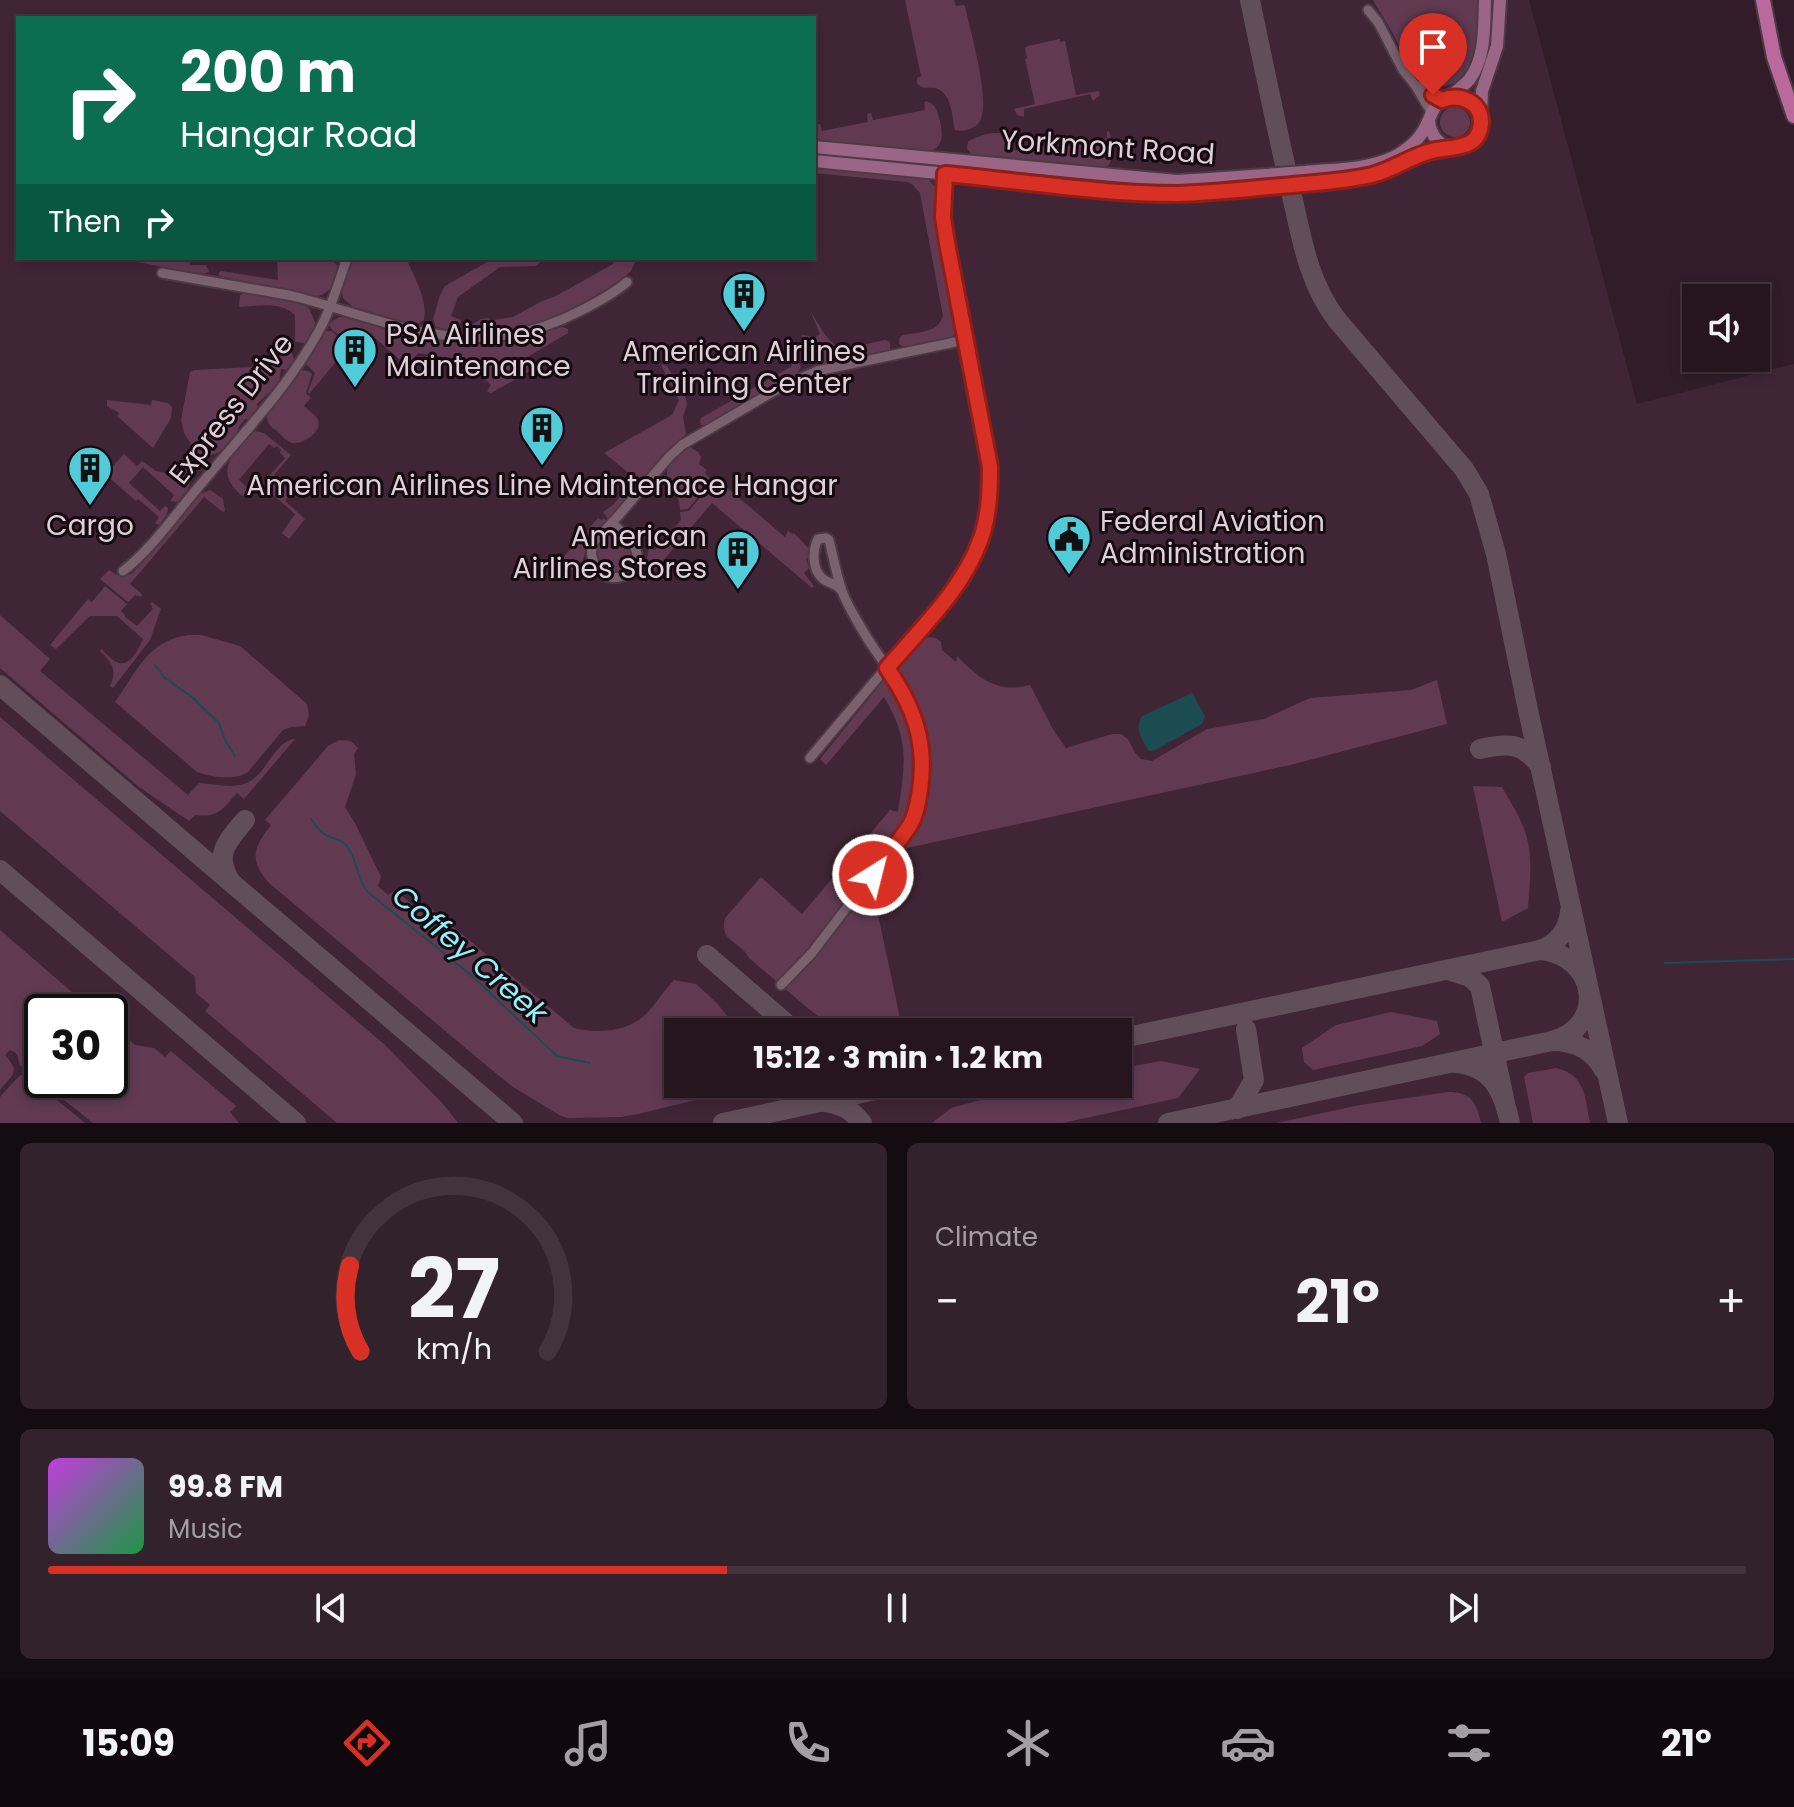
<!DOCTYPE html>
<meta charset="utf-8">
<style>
:root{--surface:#26151f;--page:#32222c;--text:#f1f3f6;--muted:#a49fa4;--line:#42343d;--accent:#d93025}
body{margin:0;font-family:Poppins,sans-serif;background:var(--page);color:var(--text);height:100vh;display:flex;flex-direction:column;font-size:30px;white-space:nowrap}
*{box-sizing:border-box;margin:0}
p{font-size:26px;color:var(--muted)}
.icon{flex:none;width:44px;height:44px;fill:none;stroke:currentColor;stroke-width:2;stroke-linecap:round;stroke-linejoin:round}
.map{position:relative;height:1123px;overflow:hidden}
.panel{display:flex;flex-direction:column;gap:20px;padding:20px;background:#150c11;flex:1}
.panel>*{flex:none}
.top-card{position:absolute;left:16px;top:16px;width:800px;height:244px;border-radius:0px;box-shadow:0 4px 12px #0003,0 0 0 2px var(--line);background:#0b6e4f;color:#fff;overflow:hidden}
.fabs{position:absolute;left:1682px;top:284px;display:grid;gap:16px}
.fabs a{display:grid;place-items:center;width:88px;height:88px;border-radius:0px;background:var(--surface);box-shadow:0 4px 12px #0003,0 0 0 2px var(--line);font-size:40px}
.speed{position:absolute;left:24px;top:994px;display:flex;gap:16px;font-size:40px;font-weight:700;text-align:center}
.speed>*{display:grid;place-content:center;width:104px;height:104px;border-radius:50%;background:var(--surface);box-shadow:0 4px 12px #0003,0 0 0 2px var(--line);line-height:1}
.speed .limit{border:4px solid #111;border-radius:12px;background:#fff;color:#111}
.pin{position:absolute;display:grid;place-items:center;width:68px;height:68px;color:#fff;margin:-82px -34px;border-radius:50% 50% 50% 0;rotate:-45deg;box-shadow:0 0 8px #0007}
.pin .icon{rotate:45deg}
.me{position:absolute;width:88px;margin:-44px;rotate:36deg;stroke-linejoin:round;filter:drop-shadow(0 0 6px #0008)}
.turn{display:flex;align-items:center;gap:28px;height:168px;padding:0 32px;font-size:36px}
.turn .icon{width:104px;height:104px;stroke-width:2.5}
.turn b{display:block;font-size:56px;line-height:68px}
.then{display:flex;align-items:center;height:76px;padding:0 32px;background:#0003;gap:16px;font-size:30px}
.big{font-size:60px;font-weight:700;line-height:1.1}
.panel .widget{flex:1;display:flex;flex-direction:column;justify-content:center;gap:12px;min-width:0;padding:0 28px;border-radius:12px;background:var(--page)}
.panel .dial{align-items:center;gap:0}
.dial svg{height:208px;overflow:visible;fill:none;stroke:var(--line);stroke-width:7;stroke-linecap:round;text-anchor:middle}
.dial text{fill:var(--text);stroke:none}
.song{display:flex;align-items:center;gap:24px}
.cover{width:96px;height:96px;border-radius:12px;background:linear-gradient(135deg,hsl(290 70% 55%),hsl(140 70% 35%))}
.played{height:8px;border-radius:4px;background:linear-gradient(90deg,var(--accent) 40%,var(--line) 40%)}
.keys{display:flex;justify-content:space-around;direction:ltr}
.heat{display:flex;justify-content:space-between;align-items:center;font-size:44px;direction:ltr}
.panel .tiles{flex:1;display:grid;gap:20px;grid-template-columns:1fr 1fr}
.widget:last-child{grid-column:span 2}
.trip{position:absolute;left:664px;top:1018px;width:468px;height:80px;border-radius:0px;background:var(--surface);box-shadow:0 4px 12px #0003,0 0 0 2px var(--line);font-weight:700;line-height:80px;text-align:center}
.dock{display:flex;height:128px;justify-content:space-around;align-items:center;background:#0f080c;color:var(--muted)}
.dock .icon{width:56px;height:56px}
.dock .current{color:var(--accent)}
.dock b{font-size:36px;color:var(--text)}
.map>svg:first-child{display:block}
.built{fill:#402536;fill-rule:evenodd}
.green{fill:#613a52}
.water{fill:#1b4c51}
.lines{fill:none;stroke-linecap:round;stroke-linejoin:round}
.stream{stroke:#1b4c51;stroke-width:2}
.taxiway{stroke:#624e5a;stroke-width:20}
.street-casing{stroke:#4c3a45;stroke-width:13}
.secondary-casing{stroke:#4c3a45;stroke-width:16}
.primary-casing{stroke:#4c3a45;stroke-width:18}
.street{stroke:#7b6170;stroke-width:9}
.secondary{stroke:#9b6586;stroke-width:12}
.primary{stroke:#bb689c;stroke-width:14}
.route-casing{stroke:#8d1f18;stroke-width:20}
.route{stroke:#d93025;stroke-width:14}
.labels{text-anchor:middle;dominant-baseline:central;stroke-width:6;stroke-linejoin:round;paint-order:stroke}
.street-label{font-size:28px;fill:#decfd8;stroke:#140a10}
.poi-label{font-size:28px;fill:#decfd8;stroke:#140a10}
.water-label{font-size:30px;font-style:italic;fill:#90f2fd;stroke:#140a10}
</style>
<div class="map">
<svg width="1794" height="1123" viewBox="0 0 1794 1123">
<rect width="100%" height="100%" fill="#321c29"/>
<path class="built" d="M0 0H1529L1637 404 1794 364V1123H0ZM18 18H814V258H18ZM42 1012H110V1080H42ZM678 1032H1118V1084H678Z"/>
<g class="green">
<path d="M905 0H954L956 6 963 5 965 6C970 29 990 100 981 119 977 129 964 132 955 130 952 117 952 92 935 88 926 87 924 90 917 83V78L921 76Z"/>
<path d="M1373 0H1479C1478 26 1479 80 1445 86 1432 88 1421 80 1413 70 1404 59 1399 45 1392 32 1386 21 1379 11 1373 0Z"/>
<path d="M1060 39V42L1065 41 1076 95 1099 91 1100 95 1093 101 1090 94 1024 109V117L1017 115 1014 109 1035 104 1025 59 1027 58 1025 48 1028 46Z"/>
<path d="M926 101C937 105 937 111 940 121 943 136 944 149 926 152L814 142 815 124H820L822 131 868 122 867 114 871 113 873 120 925 110 924 103Z"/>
<circle cx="1455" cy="122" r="15"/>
<path d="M1109 131C1113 142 1115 156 1108 166L1102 168 978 156 972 155 967 149 968 142C977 136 993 131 1003 134 1004 136 1006 146 1008 147 1015 155 1034 147 1043 145L1046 151 1107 138V132Z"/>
<path d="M814 166 914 175 929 180 937 189 938 231 957 324V329L953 337 904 347 899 344 900 337 903 335C919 332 938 333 943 316L920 193 912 184 907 182 814 173Z"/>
<path d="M146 258H189L190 265H206L209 271 207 273 201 274 136 262V260Z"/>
<path d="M277 258 331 259 338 266C338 279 331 294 317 296L219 276 218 274 221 271 278 280Z"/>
<path d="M353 258H406C414 276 428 301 424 320L415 325 353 307 343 298 342 293Z"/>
<path d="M494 258 543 260 536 266 500 267 458 297 451 316 461 320 458 332 436 327 433 319 440 295 445 286Z"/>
<path d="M615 258H637L631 271 625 276C580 309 529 333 471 332L470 330 473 324 481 319 488 318 493 320 513 317 542 301 556 296 613 264Z"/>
<path d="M245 293 301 304 309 308 315 322 314 329 305 343 295 342V315C281 301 258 306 239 307L240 295Z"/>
<path d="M810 310C836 356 836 350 885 340L890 342V349L887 351 820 365 812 363C805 355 799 346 802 335L816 337 820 334Z"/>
<path d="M340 317H346C399 332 451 350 507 341 526 338 544 332 562 327L568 329V333L524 359 530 371 491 393 487 391 491 385 461 358 459 360 418 353 407 366 375 338 363 352 332 330 329 325 332 321Z"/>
<path d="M326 331H331L350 345 309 394 308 392 315 373 306 364Z"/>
<path d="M290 350 293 355 294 362 289 370 281 369 279 383 257 404 258 407 248 419H245L238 428V431C225 446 218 462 196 452L184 433 181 420 190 372 195 370 270 366V354Z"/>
<path d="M793 359 799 363 801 367 797 374 706 425H701L700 421 701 418 792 366 789 360Z"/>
<path d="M662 364 667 366 686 399 687 405 683 416 686 434 667 453 609 520 603 512 613 505 635 478 604 453 672 415 679 400 661 365Z"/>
<path d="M302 370 308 371 312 374 306 393 311 398 304 406C308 410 316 415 318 420 323 432 302 445 292 443 286 441 281 435 277 431 270 426 267 424 267 415Z"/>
<path d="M107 400 151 405 152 400 168 403 172 407 171 418 153 448 117 416 119 413 107 406Z"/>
<path d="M255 431 264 433 291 455 274 475 278 480 276 485 281 488 284 485 292 492 285 501 305 519 289 539 282 533 295 514 262 485 257 488 254 486 258 480 263 483 285 458 280 453 281 450 277 446 274 448 269 444 239 480 253 493 251 497C243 497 240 495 235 489 216 468 237 450 251 434Z"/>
<path d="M690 447 698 452 701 457 699 464 707 470 705 473 712 480 688 509 680 510C681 488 654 479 675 458 680 452 683 449 690 447Z"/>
<path d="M124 454 137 466 142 461 156 471 170 474C175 469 177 462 185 464 196 479 189 490 177 502L170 501 174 495 143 467 129 483 160 511 165 506 168 508 167 514 159 525 155 523 159 517 138 499 136 501 98 468 103 463 110 469Z"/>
<path d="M713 482 721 488 724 485 785 537 788 530 792 534 794 533 810 550V556L806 559 809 568 804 573 814 586 812 588 712 503 644 583 636 577 646 564 649 548 655 550 681 520 680 512 689 511Z"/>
<path d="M210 490 223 499 225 511 223 512 204 497 130 584 142 594 141 597 135 595 128 602 100 579 109 570 117 575 124 577 133 573 200 494Z"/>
<path d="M598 518 602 520 603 518 608 522C593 540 580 548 584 573L580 577 561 560Z"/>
<path d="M610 533C627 539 639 552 628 569 596 586 583 542 610 533Z"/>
<path d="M105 586 127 604 121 611 125 615V617L137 626 153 609 150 603 152 602 161 609 150 640 113 688 110 686C118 670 112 663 100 651L101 649C106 653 112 661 119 663 131 666 139 648 143 639L117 616H90L56 649 50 645 88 599 92 602Z"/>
<path d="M0 615 50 659 40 671 188 795 199 783C213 784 231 788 244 784 266 778 273 741 295 739L244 799 237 793C223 809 218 818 195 815L189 821 139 787 0 668Z"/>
<path d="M189 635H201L240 646 307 704 309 715 305 726 291 727 283 730 248 772C235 781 211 777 197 772L115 702C137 671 148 640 189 635Z"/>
<path d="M929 637 936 638 941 642 942 650 956 662 957 656C979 678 997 694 1030 685L1054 731 1066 748 1112 734H1121L1128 739 1135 753 1141 759 1152 761 1207 729 1264 719 1310 698 1411 690 1437 680 1447 724 1290 765 907 848C881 863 873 880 877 910L903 1032H841L811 1011 749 958C740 940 719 943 725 918L761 877 802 914 890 810 898 812C905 764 910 740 884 697L826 765 820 759 883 681 886 680C895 686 899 697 904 707 924 747 920 772 909 814L920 815C925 785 931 752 920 722 913 705 901 689 895 671 901 658 915 640 929 637Z"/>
<path d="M0 717 385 1045 444 1105 458 1123H337L205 1011 210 1005 196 993 195 977 0 811Z"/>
<path d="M339 740 351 741 358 748 354 754 356 774 345 807 355 823 381 877 378 886 388 895 395 890 423 914 430 908 432 909 574 1028C597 1034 628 1032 646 1014 656 1004 664 990 674 980L696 984 716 1002 740 1032H678V1084H731L700 1099 638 1114 621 1117 568 1118 561 1116 513 1087 487 1066 269 883C249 860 253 848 271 825L265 820 328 746Z"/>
<path d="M1473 786 1502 787C1509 800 1518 813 1523 826 1534 852 1530 881 1528 908L1502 922Z"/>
<path d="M0 930 95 1012H42V1080H110V1024L135 1045 154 1048 165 1057 171 1051 236 1106 230 1112 239 1123H93L20 1065C17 1057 19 1053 10 1050L5 1055C21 1073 13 1074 0 1090Z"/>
<path d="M1391 1012 1437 1021 1440 1034 1422 1046 1313 1070 1304 1062 1302 1048 1336 1025Z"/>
<path d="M1161 1061 1200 1069 1178 1098 1063 1123H932L951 1108 1038 1084H1118V1069Z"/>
<path d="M1556 1068C1586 1075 1585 1098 1590 1123H1533L1524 1077 1528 1073Z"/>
<path d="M20 1075 28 1076 85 1123H0V1097Z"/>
<path d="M1448 1092C1471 1092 1476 1102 1481 1123H1276L1360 1105Z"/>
</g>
<path class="water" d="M1192 693 1205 716 1202 724 1155 750 1151 751 1148 750C1142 738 1134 729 1142 716Z"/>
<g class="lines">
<g class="stream">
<path d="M155 665 164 677 193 698 219 723 226 742 235 756"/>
<path d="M311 819C317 827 321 834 330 837 337 840 341 839 347 846 358 860 356 880 369 893L471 975 557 1056 590 1063"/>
<path d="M1665 963 1794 959"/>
</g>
<g class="taxiway">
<path d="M1250 0C1263 63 1276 125 1290 187 1301 234 1307 281 1337 320L1464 469 1479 494 1496 554 1528 710 1618 1123"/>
<path d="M0 685 513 1123"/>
<path d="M1480 749C1508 743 1523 742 1541 767"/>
<path d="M0 870 296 1123"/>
<path d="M231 882C213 855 227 842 245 820"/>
<path d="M1540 950C1597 955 1608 1026 1552 1041"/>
<path d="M707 955 796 1032"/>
<path d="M1448 970 1470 977 1480 986 1505 1103"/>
<path d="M1118 1039 1540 950C1558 943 1568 931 1570 911"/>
<path d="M1455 1063C1492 1066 1503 1090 1510 1123"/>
<path d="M825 1102C841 1104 852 1110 862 1123"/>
<path d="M1237 1109 1254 1080 1246 1029"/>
<path d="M723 1123 903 1084"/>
<path d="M1168 1123 1552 1041C1574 1041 1593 1049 1604 1070"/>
</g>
<g class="street-casing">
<g id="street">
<path d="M1368 10 1378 22 1403 70 1415 85 1431 112"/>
<path d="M1418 86 1442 100"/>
<path d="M162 273C192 278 223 284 253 289 269 292 286 294 301 298 402 326 478 364 580 311 596 303 613 294 627 282"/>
<path d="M612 523 669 457 682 445 781 387 817 371 965 340"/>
<path d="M612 523C619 530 630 537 634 546 650 573 603 594 593 560 591 555 591 547 594 542 599 535 606 529 612 523Z"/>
<path d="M123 571C152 549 177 512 201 484 243 433 290 386 321 327 332 306 339 281 347 258"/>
<path d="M810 758 961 579C983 541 990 510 990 467L947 243 943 217 947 159"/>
<path d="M781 985 812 953 911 823C930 770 925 731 897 683 885 663 871 646 860 626 853 614 845 601 841 588 836 572 833 556 829 540L826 538 818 539C812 551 812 570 823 579 830 584 836 583 841 590"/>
</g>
</g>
<g class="secondary-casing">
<g id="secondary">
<path d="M1450 97C1456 91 1463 86 1469 80 1486 58 1484 26 1485 0"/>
<path d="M1481 116 1482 91 1497 46 1500 0"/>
<path d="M814 147 1177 181C1220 179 1262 175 1305 172 1334 169 1367 170 1394 157 1405 151 1415 144 1422 133 1431 120 1432 100 1450 97 1467 94 1483 109 1480 126 1475 159 1432 154 1429 121"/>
<path d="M814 161 1124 191 1179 194 1330 182 1363 177 1389 170 1424 153 1447 147"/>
</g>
</g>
<g class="primary-casing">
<path id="primary" d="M1763 0 1774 57 1794 116"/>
</g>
<use href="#street" class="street"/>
<use href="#secondary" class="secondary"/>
<use href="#primary" class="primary"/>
</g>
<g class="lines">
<g class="route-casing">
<path id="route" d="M873 875C885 858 899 842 910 825 916 815 918 802 920 790 927 742 914 707 887 668 921 628 962 590 980 541 989 517 990 492 990 467L947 243 943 217 945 174C1022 181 1100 194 1177 194 1212 193 1246 189 1281 186 1311 183 1342 182 1372 175 1392 170 1408 158 1428 152 1448 145 1479 153 1481 123 1482 102 1460 93 1442 100L1433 95"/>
</g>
<use href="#route" class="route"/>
</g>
<defs>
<g id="building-pin" transform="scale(2.3)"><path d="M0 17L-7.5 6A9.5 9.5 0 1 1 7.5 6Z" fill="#52cbd8" stroke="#140a10"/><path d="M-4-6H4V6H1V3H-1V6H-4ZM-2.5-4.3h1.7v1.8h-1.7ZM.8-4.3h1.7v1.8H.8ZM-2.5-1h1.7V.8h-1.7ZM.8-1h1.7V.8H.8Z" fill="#111"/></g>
<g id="civic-pin" transform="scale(2.3)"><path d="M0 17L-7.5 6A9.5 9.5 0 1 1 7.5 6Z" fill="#52cbd8" stroke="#140a10"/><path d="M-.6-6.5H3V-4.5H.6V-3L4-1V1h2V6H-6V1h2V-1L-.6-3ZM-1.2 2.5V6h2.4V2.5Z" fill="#111"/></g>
</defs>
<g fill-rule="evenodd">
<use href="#building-pin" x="744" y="294"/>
<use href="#building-pin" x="355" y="350"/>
<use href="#building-pin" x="542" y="428"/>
<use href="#building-pin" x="90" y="468"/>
<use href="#civic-pin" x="1069" y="537"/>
<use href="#building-pin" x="738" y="552"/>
</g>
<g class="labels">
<g class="street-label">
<text transform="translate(1108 147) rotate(4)">Yorkmont Road</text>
<text transform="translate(231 409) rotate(-52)">Express Drive</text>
</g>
<g class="poi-label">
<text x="386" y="334" text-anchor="start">PSA Airlines<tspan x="386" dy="32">Maintenance</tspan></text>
<text x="744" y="351">American Airlines<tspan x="744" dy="32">Training Center</tspan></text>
<text x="542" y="485">American Airlines Line Maintenace Hangar</text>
<text x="1100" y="521" text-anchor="start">Federal Aviation<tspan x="1100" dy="32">Administration</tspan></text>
<text x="90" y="525">Cargo</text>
<text x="707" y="536" text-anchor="end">American<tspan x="707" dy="32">Airlines Stores</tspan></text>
</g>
<g class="water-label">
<text transform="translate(470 954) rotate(41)">Coffey Creek</text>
</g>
</g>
</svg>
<div class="fabs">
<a><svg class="icon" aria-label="sound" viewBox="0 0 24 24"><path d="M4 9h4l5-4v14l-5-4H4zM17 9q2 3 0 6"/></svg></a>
</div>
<div class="speed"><div class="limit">30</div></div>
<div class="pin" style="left:1433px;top:95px;background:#d93025"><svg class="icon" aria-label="arrive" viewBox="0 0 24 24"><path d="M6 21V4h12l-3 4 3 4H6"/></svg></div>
<svg class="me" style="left:873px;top:875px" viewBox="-20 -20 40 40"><circle r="17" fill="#d93025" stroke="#fff" stroke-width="3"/><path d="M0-11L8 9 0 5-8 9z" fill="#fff"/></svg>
<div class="trip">15:12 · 3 min · 1.2 km</div>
<div class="top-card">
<div class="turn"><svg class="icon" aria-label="right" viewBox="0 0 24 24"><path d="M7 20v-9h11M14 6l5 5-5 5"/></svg><div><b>200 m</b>Hangar Road</div></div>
<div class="then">Then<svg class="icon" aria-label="right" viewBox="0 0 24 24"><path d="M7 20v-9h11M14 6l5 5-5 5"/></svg></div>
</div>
</div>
<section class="panel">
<div class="tiles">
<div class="widget dial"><svg viewBox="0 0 100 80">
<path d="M14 69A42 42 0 1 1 86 69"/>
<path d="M14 69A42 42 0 0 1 10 36" stroke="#d93025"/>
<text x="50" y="56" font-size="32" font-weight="700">27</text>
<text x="50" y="72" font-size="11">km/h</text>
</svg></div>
<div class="widget"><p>Climate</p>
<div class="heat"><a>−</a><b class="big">21°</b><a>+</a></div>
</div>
<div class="widget">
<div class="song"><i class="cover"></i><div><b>99.8 FM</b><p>Music</p></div></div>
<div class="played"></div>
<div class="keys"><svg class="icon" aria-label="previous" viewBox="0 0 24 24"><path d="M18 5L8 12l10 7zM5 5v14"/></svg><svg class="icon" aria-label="pause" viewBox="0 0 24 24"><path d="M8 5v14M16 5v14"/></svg><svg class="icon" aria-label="next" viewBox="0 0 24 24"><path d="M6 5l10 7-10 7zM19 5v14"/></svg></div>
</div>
</div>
</section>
<nav class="dock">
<b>15:09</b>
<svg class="icon current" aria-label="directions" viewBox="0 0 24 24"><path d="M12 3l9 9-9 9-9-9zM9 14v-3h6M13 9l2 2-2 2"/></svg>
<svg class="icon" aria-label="music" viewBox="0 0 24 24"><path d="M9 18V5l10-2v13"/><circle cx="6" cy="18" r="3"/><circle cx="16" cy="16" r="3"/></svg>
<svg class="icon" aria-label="phone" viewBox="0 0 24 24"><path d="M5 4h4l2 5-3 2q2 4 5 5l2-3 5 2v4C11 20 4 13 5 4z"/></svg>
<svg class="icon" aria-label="climate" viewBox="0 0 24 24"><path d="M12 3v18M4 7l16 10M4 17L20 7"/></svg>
<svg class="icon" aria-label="car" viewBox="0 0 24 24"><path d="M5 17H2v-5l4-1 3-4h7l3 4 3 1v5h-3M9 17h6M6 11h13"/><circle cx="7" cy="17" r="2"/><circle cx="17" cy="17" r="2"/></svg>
<svg class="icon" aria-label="filters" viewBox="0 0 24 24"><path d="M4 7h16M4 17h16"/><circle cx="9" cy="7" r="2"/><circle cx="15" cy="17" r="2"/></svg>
<b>21°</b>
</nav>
